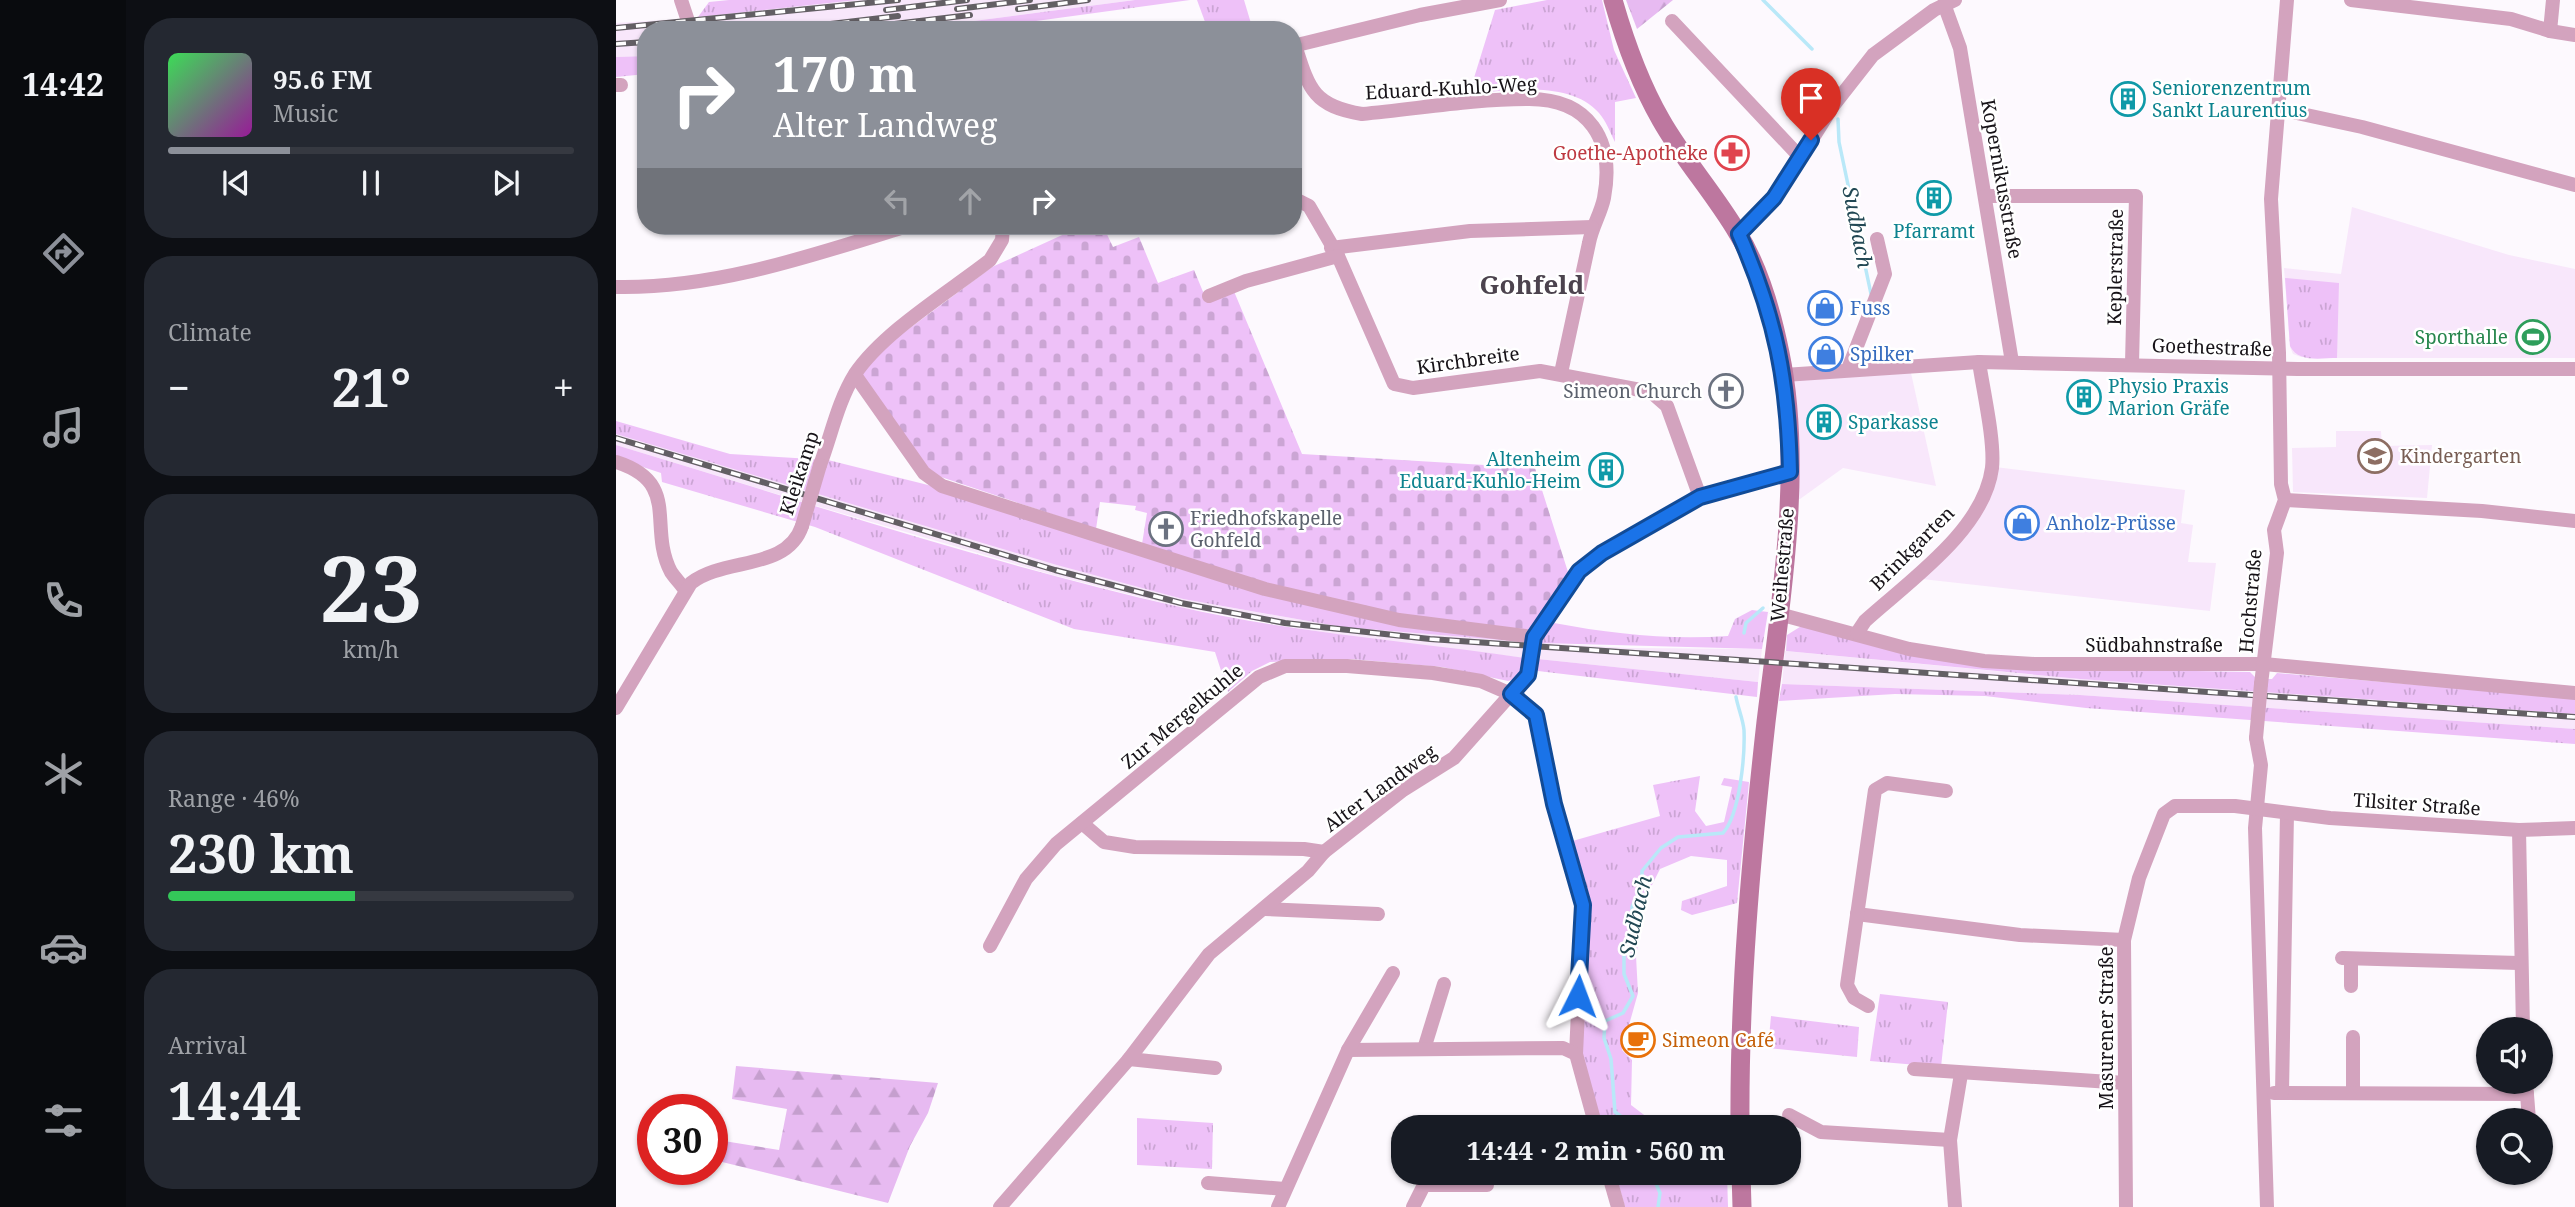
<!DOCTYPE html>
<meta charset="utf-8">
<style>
:root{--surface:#171b24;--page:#242831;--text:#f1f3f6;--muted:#9ea1a6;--line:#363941;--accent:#8c9099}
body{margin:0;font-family:"Noto Serif",serif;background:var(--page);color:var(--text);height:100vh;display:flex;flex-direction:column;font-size:26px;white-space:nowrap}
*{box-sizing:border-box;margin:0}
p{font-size:23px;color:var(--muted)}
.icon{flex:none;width:38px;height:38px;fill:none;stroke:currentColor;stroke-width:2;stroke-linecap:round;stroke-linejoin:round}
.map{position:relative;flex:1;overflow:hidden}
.sheet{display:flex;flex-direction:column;gap:18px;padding:18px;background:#0d0f14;width:490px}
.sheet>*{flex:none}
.banner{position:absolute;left:21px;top:21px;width:665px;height:214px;border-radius:28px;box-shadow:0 2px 5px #0004;background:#8c9099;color:#fff;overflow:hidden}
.controls{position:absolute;left:1860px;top:1017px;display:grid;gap:14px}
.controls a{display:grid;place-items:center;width:77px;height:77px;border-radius:50%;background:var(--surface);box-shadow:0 2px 5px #0004;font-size:35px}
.speed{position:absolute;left:21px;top:1094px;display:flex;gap:14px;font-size:35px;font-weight:700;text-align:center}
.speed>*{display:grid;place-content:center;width:91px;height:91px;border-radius:50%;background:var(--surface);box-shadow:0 2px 5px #0004;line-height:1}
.speed .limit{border:10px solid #d22;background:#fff;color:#111}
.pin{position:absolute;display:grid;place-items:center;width:60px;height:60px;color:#fff;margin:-72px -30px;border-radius:50% 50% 50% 0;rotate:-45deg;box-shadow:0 0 7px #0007}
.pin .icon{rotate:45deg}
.me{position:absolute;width:77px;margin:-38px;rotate:3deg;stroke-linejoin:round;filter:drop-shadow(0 0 5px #0008)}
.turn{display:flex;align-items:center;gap:24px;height:147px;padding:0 21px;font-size:32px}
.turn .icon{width:91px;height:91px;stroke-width:2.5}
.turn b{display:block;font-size:49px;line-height:60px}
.lanes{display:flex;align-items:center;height:66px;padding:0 21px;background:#0003;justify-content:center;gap:35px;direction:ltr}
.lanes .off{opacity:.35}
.big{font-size:52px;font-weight:700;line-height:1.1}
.sheet .widget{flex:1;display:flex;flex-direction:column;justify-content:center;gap:10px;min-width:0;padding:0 24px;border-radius:28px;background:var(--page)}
.sheet .dial{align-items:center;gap:0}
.dial b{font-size:91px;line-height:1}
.song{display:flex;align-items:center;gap:21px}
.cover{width:84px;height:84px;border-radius:10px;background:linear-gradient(135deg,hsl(130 70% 55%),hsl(300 70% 35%))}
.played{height:7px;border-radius:4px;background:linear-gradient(90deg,var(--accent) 30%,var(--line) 30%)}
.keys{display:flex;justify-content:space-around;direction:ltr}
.heat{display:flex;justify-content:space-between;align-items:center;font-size:38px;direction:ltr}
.charge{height:10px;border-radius:5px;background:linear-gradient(90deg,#34c759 46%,var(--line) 0)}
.trip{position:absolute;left:775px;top:1115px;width:410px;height:70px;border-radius:28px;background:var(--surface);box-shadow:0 2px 5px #0004;font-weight:700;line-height:70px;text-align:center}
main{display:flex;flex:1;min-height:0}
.menu{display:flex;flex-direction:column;width:126px;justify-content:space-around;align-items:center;background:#090b0e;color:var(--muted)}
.menu .icon{width:49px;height:49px}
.menu .selected{color:var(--accent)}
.menu b{font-size:32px;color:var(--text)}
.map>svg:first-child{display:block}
.built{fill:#f8e7fb}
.grass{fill:url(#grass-tufts)}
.forest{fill:url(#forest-firs)}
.cemetery{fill:url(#cemetery-stones)}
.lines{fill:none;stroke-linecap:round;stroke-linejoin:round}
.stream{stroke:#b9e8f8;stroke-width:3.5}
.street{stroke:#d3a3be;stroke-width:14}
.secondary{stroke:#bd779f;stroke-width:19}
.rail-casing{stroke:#635f64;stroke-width:6}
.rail{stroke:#fff;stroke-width:3.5;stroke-dasharray:10;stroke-linecap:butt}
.street-bridge{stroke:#d3a3be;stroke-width:14}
.route-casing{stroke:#114b97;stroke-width:18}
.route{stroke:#1a73e8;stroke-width:12}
.labels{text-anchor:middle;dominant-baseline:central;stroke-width:5;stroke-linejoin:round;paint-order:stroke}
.street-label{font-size:19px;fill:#171318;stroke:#fff}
.culture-label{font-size:19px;fill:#0d838f;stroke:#fff;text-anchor:start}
.health-label{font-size:19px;fill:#be3a42;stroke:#fff;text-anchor:end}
.shop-label{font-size:19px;fill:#366cbe;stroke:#fff;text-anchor:start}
.leisure-label{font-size:19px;fill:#27864d;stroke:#fff;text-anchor:end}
.worship-label{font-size:19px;fill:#5b616d;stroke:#fff;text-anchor:end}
.education-label{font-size:19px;fill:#785e54;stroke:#fff;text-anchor:start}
.food-label{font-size:19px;fill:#c56008;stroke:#fff;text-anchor:start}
.water-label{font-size:21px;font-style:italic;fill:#224854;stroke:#fff}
.district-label{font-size:26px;font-weight:bold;fill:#4c434e;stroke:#fff}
</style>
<main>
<nav class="menu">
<b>14:42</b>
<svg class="icon selected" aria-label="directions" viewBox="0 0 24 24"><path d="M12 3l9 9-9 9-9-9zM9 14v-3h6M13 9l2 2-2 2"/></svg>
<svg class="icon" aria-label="music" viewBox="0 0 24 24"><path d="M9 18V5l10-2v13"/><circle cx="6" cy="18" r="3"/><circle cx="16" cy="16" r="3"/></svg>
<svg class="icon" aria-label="phone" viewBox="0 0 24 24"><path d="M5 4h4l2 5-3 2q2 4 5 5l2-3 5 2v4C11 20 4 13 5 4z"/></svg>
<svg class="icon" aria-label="climate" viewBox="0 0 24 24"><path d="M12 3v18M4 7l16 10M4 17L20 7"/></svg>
<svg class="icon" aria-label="car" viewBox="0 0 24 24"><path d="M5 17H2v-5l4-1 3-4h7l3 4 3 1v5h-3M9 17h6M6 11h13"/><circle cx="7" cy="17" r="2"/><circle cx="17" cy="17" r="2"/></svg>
<svg class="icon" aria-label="filters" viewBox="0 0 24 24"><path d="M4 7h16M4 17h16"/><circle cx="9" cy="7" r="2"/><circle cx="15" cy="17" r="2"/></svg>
</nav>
<section class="sheet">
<div class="widget">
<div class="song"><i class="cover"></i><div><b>95.6 FM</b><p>Music</p></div></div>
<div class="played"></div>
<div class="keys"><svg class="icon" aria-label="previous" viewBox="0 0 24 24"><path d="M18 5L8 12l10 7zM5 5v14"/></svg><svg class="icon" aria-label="pause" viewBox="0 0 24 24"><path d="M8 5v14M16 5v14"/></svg><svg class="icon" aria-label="next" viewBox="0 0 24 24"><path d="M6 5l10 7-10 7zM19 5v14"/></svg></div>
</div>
<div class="widget"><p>Climate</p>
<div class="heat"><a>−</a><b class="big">21°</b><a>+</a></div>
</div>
<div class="widget dial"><b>23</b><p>km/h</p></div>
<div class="widget"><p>Range · 46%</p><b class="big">230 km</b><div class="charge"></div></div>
<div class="widget"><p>Arrival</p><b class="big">14:44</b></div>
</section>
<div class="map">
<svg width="1959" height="1207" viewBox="0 0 1959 1207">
<defs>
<pattern id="grass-tufts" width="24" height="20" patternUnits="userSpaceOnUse" patternTransform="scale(1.75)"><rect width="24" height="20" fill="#eec1f8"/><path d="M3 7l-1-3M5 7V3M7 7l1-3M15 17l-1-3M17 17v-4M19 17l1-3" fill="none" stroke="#cba5d4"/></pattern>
<pattern id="forest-firs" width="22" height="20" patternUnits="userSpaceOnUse" patternTransform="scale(1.75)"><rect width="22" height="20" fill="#e7baf1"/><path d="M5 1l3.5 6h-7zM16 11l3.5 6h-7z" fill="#c59fce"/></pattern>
<pattern id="cemetery-stones" width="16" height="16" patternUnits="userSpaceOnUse" patternTransform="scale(1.75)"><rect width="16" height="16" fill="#eec1f8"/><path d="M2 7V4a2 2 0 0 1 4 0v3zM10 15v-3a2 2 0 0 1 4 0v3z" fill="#cba5d4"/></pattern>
</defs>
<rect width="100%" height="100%" fill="#fdf9fe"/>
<g class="built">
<path d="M241 0H519L289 30H84L82 17Z"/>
<path d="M64 19 66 30H30V56L0 57V23Z"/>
<path d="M1736 207 1893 255 1959 269V358H1721L1685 357 1677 354 1674 347 1668 268 1725 274Z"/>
<path d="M1295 373 1320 486 1227 468 1184 499H1179L1174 381Z"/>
<path d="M1720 431H1765L1766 446 1816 445 1811 498 1677 492 1676 448 1720 447Z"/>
<path d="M0 434 567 599 726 627 910 642 909 658 722 635 564 607 437 575 187 502 0 445Z"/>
<path d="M1379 467 1569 490 1565 523 1577 525 1572 562 1600 563 1594 611 1306 579 1347 535Z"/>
<path d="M924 643 1012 648 1146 649 1142 682 922 659Z"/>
<path d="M1169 651 1464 679 1959 714V729L1464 695 1166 684Z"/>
</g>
<g class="grass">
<path d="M113 0H241L82 17 93 2Z"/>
<path d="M519 0H574L354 30H289Z"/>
<path d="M581 0H628L637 30H592Z"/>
<path d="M931 0H986L998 50 1020 98 999 102V142C994 132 990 121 983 113 955 80 891 90 853 94L879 10Z"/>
<path d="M30 56V74L0 77V57Z"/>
<path d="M1669 278 1723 283 1721 358C1705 358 1682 363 1674 346Z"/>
<path d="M0 421 114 454 212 460 324 488 570 565 910 642 726 627 567 599 441 565 0 434Z"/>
<path d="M0 445C187 501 373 564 564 607 678 633 794 641 909 658L903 678 892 681 826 667 735 659 654 662 636 671 612 692 599 652 458 629 199 527 46 482 45 473 0 458Z"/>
<path d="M1136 610 1152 612 1146 649 924 643 938 623C997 634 1052 640 1112 636L1119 619Z"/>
<path d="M1187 625 1418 668 1634 672 1641 679H1656L1661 673 1959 698V714L1464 679 1170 651 1171 635Z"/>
<path d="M922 659 1142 682 1141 697 922 671Z"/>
<path d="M1166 684 1464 695 1959 729V744L1470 708 1369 696 1279 694 1163 701Z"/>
<path d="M1084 776 1079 811 1090 826 1108 822 1116 787 1105 785 1108 778 1133 782 1121 903 1076 915 1065 910 1066 901 1111 886V860L1075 856 1044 869 1031 895 1020 956 1022 993 1006 1050 1016 1060 1015 1105 1044 1127H985L964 1056 972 904 953 842 1044 816 1037 785Z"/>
<path d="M1264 994 1332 1002 1325 1067 1254 1061Z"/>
<path d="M1155 1016 1243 1027 1241 1057 1152 1048Z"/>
<path d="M521 1118 597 1123 596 1169 521 1165Z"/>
<path d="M999 1173H1111L1112 1207H1009Z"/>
</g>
<g class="forest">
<path d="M1010 0H1057L1021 29Z"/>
<path d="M120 1066 322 1083 312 1113 294 1146 272 1203 102 1161 108 1141 163 1150 171 1109 116 1099Z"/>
</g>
<path class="cemetery" d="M466 226H487L497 247 523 237 542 283 578 270 590 299 617 289 686 454 919 468 952 572 912 631 784 615 649 585 526 544 531 513 519 510 520 506 484 502 480 529 313 473 246 375 263 351 376 267Z"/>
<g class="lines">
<g class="stream">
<path d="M1147 0 1196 49"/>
<path d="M1222 119 1223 142 1255 294"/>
<path d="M1128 633 1130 623 1147 608"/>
<path d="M1019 1127 999 1112 995 1059 988 1038 989 1021 1007 1013 1017 996 1008 974V953L1016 928V907L1026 885V871L1045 848 1062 837 1107 833C1124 814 1129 755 1128 730 1127 719 1122 708 1120 697"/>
<path d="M1035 1172 1044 1193 1042 1207"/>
</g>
<g class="street">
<path d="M65 0 75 30"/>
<path d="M1735 0 1895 19 1934 31 1959 35"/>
<path d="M1328 4 1344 48 1396 362"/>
<path d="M1056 21 1184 157"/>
<path d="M1934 31 1937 0"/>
<path d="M679 45C693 89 697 106 746 114 801 109 857 99 911 99 973 98 999 140 988 198 985 213 976 227 973 243 964 286 954 330 945 373"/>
<path d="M677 46 804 15 884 0"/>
<path d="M0 85H5"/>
<path d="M1662 109 1746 127 1959 185"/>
<path d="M1369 196H1520L1516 364"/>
<path d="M677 198 693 206 722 256 778 384 797 388 924 371 1035 392 1051 406 1084 497"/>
<path d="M1123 234 1159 198 1217 106 1257 55 1318 10 1339 0"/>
<path d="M715 248 854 231 976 227"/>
<path d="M0 287C99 289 198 255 291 226"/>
<path d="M593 296 630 281 722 256"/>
<path d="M1232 369 1269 274 1261 239"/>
<path d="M239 375 308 473 326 486 649 589 783 620 918 637"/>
<path d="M1168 375 1363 362 1682 369H1959"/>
<path d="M0 462C66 483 31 526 55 572 59 578 65 584 69 590"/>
<path d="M204 465C215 436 222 401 239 374 267 332 333 292 374 260L386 240 387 226"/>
<path d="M1669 500 1866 511 1959 521"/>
<path d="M1163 614 1293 649 1368 661 1418 664H1648L1959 693"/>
<path d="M1241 633 1249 621C1293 581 1368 530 1376 468 1379 441 1367 390 1363 362"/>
<path d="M1645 684 1661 553 1658 530 1669 500 1665 484 1663 353 1655 199 1671 0"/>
<path d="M0 708 75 583C108 557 171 571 186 526"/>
<path d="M1640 738 1645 765 1639 828 1651 1207"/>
<path d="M466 823 488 842 519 847 688 849 708 852"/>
<path d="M1903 830 1907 1029"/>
<path d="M649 909 762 914"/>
<path d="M1241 914 1404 935 1508 940"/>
<path d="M374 946 410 879 440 844 643 677 669 666H731L817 673 865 681 895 694 920 715 938 804 967 905 960 1054 980 1127"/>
<path d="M1726 958 1903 963"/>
<path d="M1735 986V959"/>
<path d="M1252 1006 1238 998 1231 985 1259 790 1271 783 1330 791"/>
<path d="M1737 1037V1093"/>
<path d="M808 1049 828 984"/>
<path d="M732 1050 947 1048 960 1054"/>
<path d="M513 1059 599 1068"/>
<path d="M1298 1069 1509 1083"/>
<path d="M1910 1082 1913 1120"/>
<path d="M1658 1093 1911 1094"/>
<path d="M1666 1093 1671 813"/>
<path d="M1173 1115 1205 1132 1334 1140"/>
<path d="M992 1172 1002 1207"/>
<path d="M592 1183 669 1189"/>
<path d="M384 1207 513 1059 593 954 692 871 708 852 787 790 838 758 912 675 918 637 963 571 986 553 1084 497 1174 473"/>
<path d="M662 1207 732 1050 777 973"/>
<path d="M797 1207 808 1185H871"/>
<path d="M1339 1207 1334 1140 1345 1074"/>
<path d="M1510 1207 1508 940 1523 878 1548 814 1559 806H1619L1714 818 1903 830 1959 828"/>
</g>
<g class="secondary">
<path d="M997 0C1009 42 1023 82 1045 120 1067 159 1098 193 1121 232 1143 267 1156 313 1164 353 1188 468 1164 606 1150 722 1135 857 1123 991 1124 1127"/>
<path d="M1125 1172 1126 1207"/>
</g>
<g class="rail-casing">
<g id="rail">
<path d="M341 9 414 0"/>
<path d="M402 9 472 0"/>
<path d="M270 10 351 0"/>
<path d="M270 25 354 15"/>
<path d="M0 28 282 0"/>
<path d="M164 30 282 16"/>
<path d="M0 44 30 42"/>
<path d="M0 438 439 570 565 603 669 623 814 639 1959 717"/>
</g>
</g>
<use href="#rail" class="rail"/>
<g class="street-bridge">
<path d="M186 526 204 465"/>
<path d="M1640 738 1645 684"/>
</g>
</g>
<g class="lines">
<g class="route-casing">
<path id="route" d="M962 996 967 905 938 804 920 715 895 694 912 675 918 637 963 571 986 553 1084 497 1174 472C1172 381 1160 318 1123 234L1158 198 1195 140"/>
</g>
<use href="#route" class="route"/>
</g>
<defs>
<g id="building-ring" transform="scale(1.75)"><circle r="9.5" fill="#fff" stroke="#0f9aa8" stroke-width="1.5"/><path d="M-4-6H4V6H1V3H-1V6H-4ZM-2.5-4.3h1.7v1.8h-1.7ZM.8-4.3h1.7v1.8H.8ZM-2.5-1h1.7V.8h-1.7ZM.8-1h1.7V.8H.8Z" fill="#0f9aa8"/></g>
<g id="pharmacy-ring" transform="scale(1.75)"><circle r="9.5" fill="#fff" stroke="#e0444e" stroke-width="1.5"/><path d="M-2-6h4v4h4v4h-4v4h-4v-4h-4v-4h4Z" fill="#e0444e"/></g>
<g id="shop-ring" transform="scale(1.75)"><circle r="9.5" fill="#fff" stroke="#3f7fe0" stroke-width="1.5"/><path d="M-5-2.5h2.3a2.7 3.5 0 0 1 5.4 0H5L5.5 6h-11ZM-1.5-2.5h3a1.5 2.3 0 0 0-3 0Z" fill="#3f7fe0"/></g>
<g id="stadium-ring" transform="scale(1.75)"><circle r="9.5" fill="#fff" stroke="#2e9e5b" stroke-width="1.5"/><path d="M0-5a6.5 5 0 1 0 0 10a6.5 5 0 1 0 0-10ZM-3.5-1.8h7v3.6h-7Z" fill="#2e9e5b"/></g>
<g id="church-ring" transform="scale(1.75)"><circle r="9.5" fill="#fff" stroke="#6b7280" stroke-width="1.5"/><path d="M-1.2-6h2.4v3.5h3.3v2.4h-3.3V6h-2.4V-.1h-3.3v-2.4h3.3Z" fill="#6b7280"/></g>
<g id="school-ring" transform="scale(1.75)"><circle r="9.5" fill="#fff" stroke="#8d6e63" stroke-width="1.5"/><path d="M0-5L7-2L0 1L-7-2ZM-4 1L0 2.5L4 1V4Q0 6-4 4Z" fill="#8d6e63"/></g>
<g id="cafe-ring" transform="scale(1.75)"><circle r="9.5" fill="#fff" stroke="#e8710a" stroke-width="1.5"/><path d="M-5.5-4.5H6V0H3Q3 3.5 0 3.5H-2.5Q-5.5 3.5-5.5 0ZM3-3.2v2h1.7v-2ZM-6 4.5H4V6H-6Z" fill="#e8710a"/></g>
</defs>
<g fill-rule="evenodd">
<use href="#building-ring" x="1512" y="99"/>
<use href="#pharmacy-ring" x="1116" y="153"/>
<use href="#building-ring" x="1318" y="198"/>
<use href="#shop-ring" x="1209" y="308"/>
<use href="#stadium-ring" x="1917" y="337"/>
<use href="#shop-ring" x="1210" y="354"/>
<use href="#church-ring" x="1110" y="391"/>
<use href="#building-ring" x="1468" y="397"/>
<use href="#building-ring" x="1208" y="422"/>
<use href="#school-ring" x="1759" y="456"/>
<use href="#building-ring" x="990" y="470"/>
<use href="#shop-ring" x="1406" y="523"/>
<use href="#church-ring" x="550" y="529"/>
<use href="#cafe-ring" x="1022" y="1040"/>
</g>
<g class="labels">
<g class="street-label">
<text transform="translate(835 88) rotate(-3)">Eduard-Kuhlo-Weg</text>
<text transform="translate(1386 179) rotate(80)">Kopernikusstraße</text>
<text transform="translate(1499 267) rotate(-89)">Keplerstraße</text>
<text transform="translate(1596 347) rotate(2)">Goethestraße</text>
<text transform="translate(852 360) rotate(-8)">Kirchbreite</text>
<text transform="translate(183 473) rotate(-72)">Kleikamp</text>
<text transform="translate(1296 548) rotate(-45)">Brinkgarten</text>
<text transform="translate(1166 565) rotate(-85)">Weihestraße</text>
<text transform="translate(1634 601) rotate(-85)">Hochstraße</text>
<text x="1538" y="645">Südbahnstraße</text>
<text transform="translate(566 716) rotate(-40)">Zur Mergelkuhle</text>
<text transform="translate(764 788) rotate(-36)">Alter Landweg</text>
<text transform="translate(1801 804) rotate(4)">Tilsiter Straße</text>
<text transform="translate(1490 1028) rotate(-90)">Masurener Straße</text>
</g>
<g class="culture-label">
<text x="1536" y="88">Seniorenzentrum<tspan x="1536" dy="22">Sankt Laurentius</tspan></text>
<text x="1318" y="231" text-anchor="middle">Pfarramt</text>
<text x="1492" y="386">Physio Praxis<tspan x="1492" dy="22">Marion Gräfe</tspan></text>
<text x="1232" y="422">Sparkasse</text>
<text x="965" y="459" text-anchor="end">Altenheim<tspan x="965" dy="22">Eduard-Kuhlo-Heim</tspan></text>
</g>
<g class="health-label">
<text x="1092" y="153">Goethe-Apotheke</text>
</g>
<g class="shop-label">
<text x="1234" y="308">Fuss</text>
<text x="1234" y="354">Spilker</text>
<text x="1430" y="523">Anholz-Prüsse</text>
</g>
<g class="leisure-label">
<text x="1892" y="337">Sporthalle</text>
</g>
<g class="worship-label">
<text x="1086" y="391">Simeon Church</text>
<text x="574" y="518" text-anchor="start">Friedhofskapelle<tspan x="574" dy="22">Gohfeld</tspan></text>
</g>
<g class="education-label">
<text x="1784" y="456">Kindergarten</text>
</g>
<g class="food-label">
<text x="1046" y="1040">Simeon Café</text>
</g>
<g class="water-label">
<text transform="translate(1242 227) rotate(79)">Sudbach</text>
<text transform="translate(1019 916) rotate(-77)">Sudbach</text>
</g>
<g class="district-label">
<text x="916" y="284">Gohfeld</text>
</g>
</g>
</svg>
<div class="controls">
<a><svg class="icon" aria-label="sound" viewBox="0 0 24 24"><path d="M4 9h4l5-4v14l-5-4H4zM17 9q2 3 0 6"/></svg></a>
<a><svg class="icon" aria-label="search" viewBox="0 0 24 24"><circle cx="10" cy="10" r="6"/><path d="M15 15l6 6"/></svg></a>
</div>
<div class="speed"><div class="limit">30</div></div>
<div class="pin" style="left:1195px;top:140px;background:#d93025"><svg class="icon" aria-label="arrive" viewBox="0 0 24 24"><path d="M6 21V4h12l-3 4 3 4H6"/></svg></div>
<svg class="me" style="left:962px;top:996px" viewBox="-20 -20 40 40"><path d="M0-17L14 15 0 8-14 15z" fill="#1a73e8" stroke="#fff" stroke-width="4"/></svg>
<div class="trip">14:44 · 2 min · 560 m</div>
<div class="banner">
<div class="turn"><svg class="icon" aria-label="right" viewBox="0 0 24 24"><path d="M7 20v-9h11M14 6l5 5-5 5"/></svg><div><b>170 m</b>Alter Landweg</div></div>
<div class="lanes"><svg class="icon off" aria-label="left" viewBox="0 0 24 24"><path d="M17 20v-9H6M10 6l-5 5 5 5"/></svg><svg class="icon off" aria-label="ahead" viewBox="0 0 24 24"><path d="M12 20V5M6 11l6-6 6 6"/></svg><svg class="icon" aria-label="right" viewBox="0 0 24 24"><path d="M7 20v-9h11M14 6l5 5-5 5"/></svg></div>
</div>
</div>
</main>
